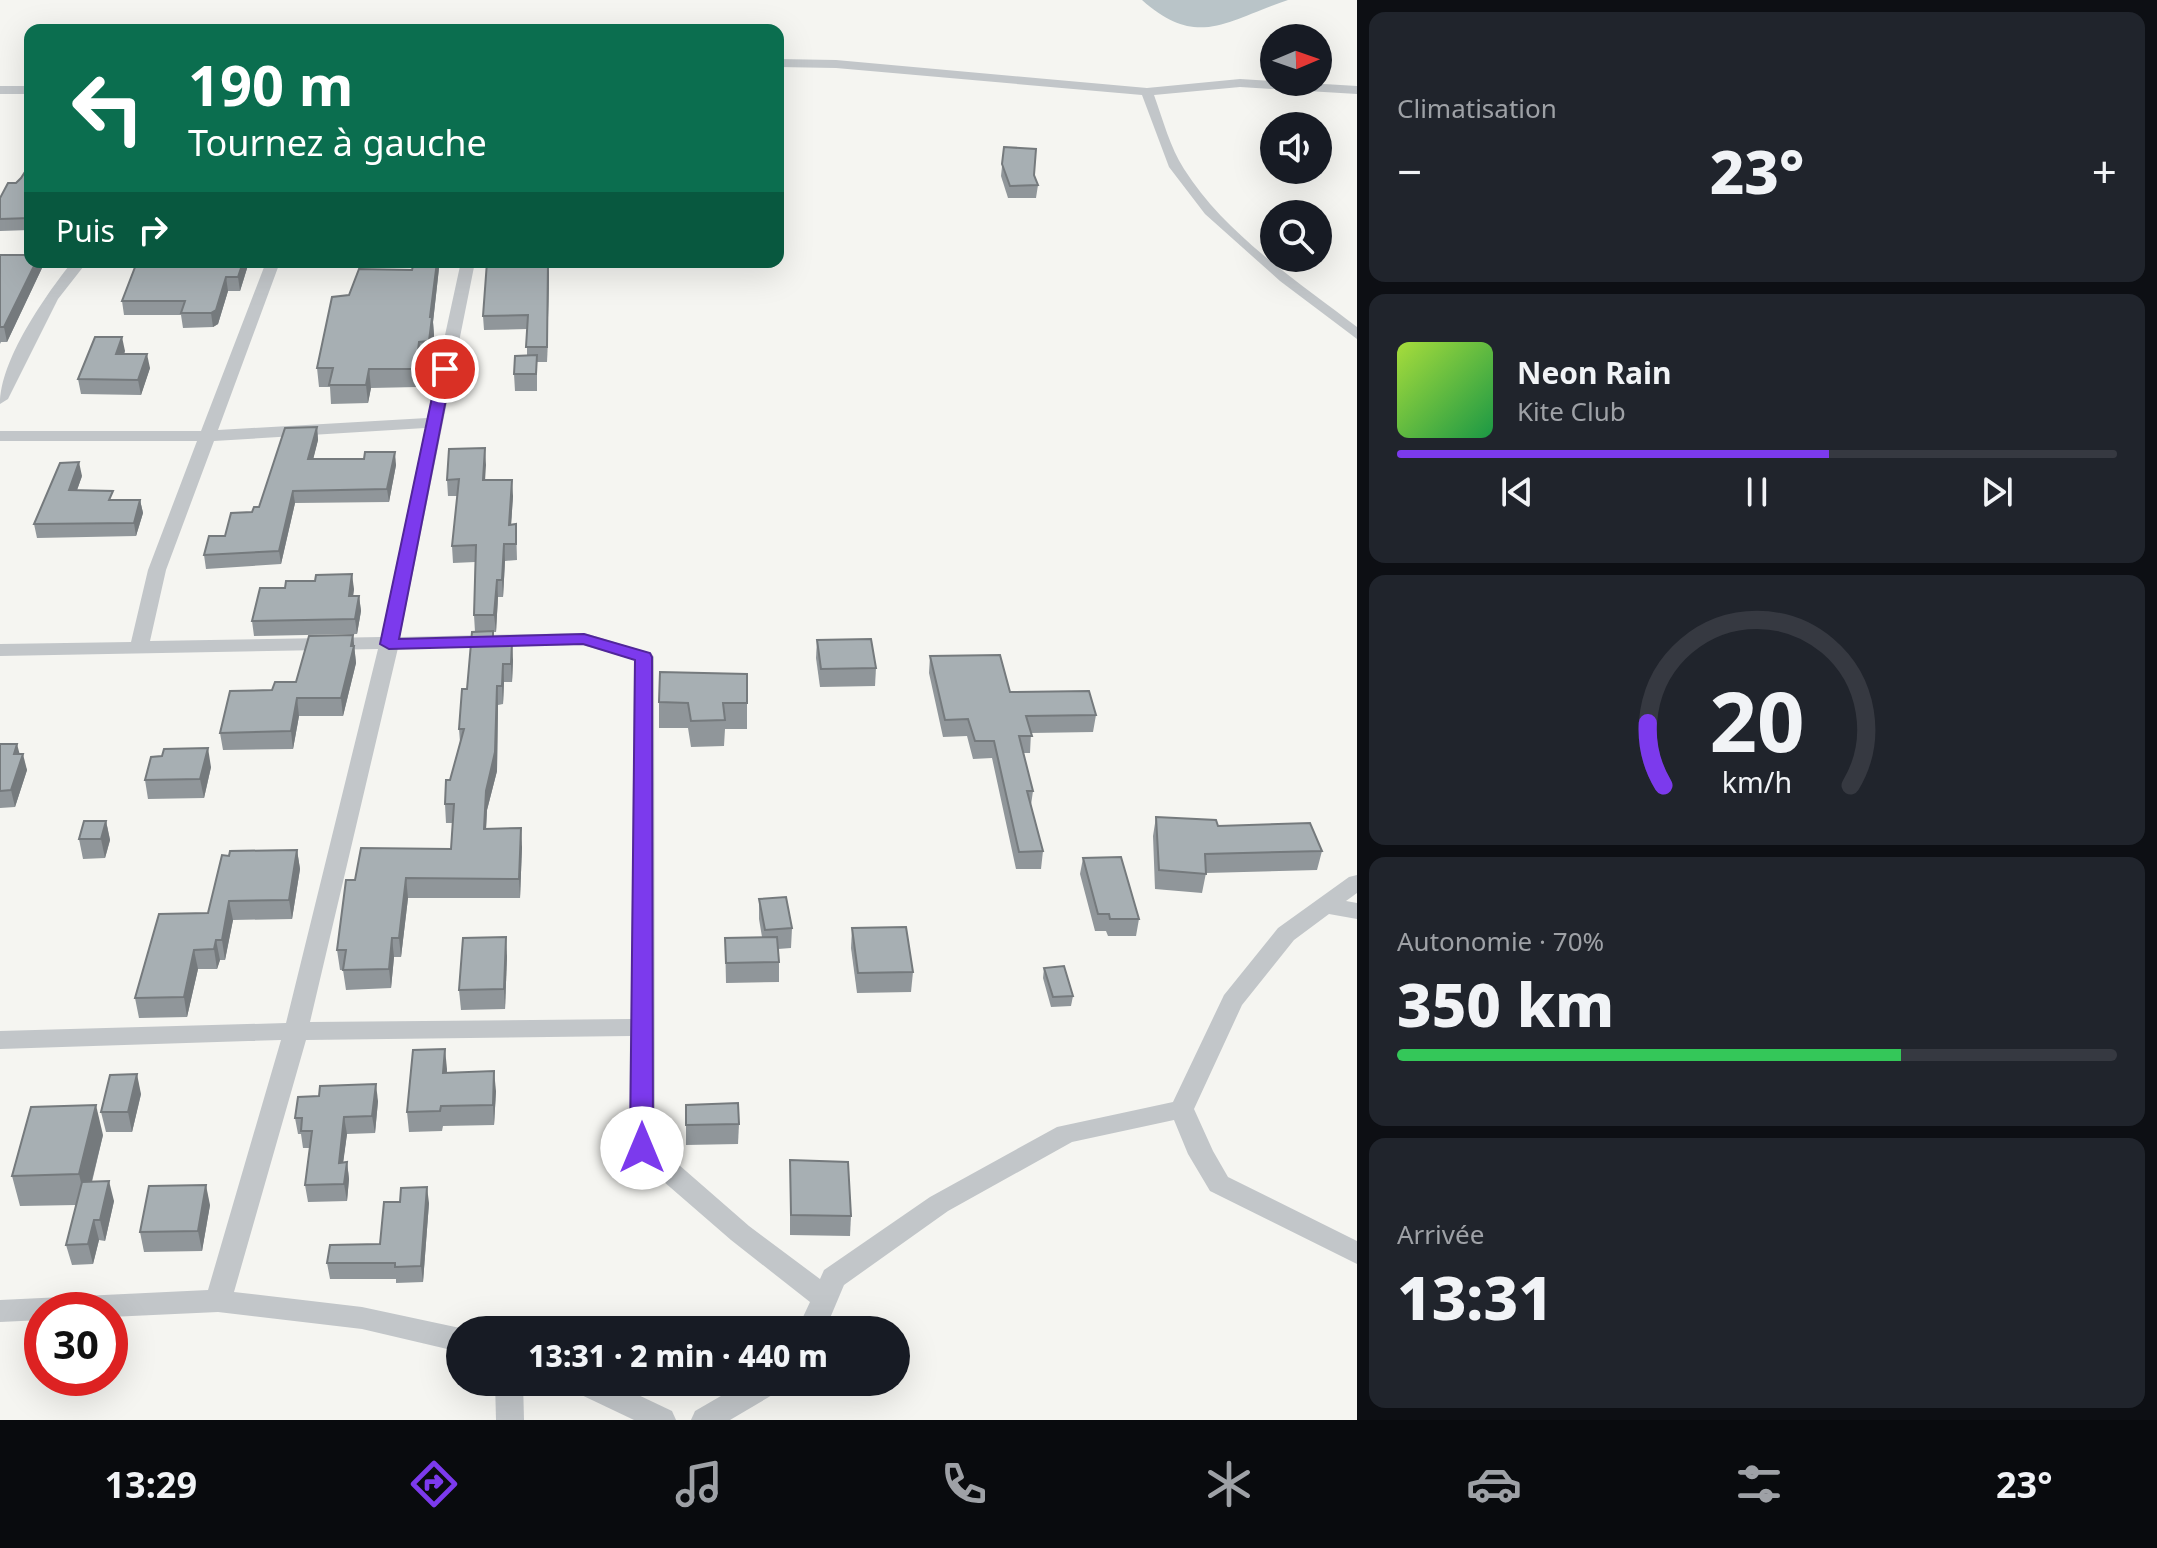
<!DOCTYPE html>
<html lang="fr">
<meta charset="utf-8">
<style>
:root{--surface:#171b24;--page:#20242c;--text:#f1f3f6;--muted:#9ea1a6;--line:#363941;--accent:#7c3aed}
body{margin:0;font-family:"Noto Sans",sans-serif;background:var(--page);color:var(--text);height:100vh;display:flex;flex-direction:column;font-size:30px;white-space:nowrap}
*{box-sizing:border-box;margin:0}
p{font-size:26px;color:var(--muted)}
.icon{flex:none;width:44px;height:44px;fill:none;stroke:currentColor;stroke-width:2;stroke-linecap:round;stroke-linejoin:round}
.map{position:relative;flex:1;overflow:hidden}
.panel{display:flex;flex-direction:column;gap:12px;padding:12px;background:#0d0f14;width:800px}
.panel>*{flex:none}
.guide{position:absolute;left:24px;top:24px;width:760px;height:244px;border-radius:16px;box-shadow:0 8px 32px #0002;background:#0b6e4f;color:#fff;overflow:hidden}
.needle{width:52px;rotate:88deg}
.fabs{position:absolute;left:1260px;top:24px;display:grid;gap:16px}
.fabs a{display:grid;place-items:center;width:72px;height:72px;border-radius:50%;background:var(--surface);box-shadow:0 8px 32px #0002;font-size:40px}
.speed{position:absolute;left:24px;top:1292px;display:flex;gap:16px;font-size:40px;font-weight:700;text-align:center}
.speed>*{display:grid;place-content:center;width:104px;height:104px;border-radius:50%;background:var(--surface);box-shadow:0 8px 32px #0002;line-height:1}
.speed .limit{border:12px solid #d22;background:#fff;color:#111}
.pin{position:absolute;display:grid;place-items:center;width:68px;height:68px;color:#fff;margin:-34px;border:4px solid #fff;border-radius:50%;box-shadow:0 2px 8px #0007}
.me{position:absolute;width:88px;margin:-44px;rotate:0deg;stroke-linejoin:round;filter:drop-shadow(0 0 6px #0008)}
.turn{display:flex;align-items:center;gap:28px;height:168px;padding:0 32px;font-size:36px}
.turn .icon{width:104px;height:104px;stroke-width:2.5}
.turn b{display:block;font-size:56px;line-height:68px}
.then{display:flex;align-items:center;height:76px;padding:0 32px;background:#0003;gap:16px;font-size:30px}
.big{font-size:60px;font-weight:800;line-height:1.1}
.panel .widget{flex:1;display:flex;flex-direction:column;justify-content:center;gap:12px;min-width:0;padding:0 28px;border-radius:16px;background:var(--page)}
.panel .dial{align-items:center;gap:0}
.dial svg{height:208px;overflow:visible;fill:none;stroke:var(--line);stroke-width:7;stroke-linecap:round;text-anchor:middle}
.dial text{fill:var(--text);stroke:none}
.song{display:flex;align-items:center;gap:24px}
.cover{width:96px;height:96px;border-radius:12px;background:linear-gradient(135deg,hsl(80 70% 55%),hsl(140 70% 35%))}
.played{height:8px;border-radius:4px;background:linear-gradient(90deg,var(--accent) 60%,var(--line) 60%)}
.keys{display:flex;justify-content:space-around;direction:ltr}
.heat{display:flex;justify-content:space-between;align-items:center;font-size:44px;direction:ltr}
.charge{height:12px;border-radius:6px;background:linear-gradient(90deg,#34c759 70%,var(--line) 0)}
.trip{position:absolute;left:446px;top:1316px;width:464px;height:80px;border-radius:40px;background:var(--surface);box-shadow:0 8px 32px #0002;font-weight:800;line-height:80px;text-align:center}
.dock{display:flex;height:128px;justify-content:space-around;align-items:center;background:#090b0e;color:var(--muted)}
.dock .icon{width:56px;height:56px}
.dock .active{color:var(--accent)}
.dock b{font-size:36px;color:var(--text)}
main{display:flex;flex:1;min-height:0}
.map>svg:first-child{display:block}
.water{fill:#b9c4c8}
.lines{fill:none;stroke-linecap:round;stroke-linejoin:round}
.minor{fill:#c2c6c9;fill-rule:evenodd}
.wall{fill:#90969a}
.shaded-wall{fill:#757a7d}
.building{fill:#a7afb3;stroke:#757a7d;stroke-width:2}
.route{fill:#7c3aed;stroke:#51269a;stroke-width:2}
</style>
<main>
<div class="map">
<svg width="1357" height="1420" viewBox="0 0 1357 1420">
<rect width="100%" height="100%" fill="#f5f5f1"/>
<path class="water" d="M1142 0H1288C1227 20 1198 50 1142 0Z"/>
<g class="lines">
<g class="minor">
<path d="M206 25 210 26 211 30H199Z"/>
<path d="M778 59 836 60 1147 88 1240 79 1357 86V94L1240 87 1154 95C1163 120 1170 147 1184 169 1225 234 1297 281 1357 327V339L1280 281 1205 214 1169 167 1142 95 836 68 778 67Z"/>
<rect x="0" y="86" width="30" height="8"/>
<path d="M72 262H87L58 299 8 399 0 404C0 360 45 296 72 262Z"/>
<path d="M266 262H280L218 430 427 418 460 266H446L439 262H475L400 637 584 633 651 653 654 657 655 1144 749 1226 820 1279 824 1270 930 1197 1057 1127 1173 1102 1224 995 1278 928 1349 877 1357 875V893L1346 901 1357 903V919L1329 914 1294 940 1242 1005 1194 1109 1213 1151 1228 1177 1357 1241V1264L1210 1191 1188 1154 1174 1120 1072 1142 948 1211 844 1285 825 1330H797L810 1302 731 1240 633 1155 629 1148 630 1036 306 1040 234 1292 362 1307 460 1328 465 1330H460V1352L362 1329 218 1312 110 1317V1310H42V1320L0 1322V1300L208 1290 281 1040 0 1049V1031L286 1023 378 649 0 656V644L131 642 148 570 197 441H0V431H201ZM425 428 381 637 150 641 166 570 214 441ZM583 645 634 660 631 1019 310 1022 398 648Z"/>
<path d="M495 1382H523L524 1420H496Z"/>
<path d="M569 1382H611L672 1411 676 1420H634L573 1391Z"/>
<path d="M745 1382H783L779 1391 730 1420H691L695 1411Z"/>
</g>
</g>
<g class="wall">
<path d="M1004 147 1034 175 1038 185 1036 198H1008L1001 176Z"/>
<path d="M30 164V230L0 231V198L21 178Z"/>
<path d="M0 255 30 262H41L42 268 7 342H1L0 344Z"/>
<path d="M137 262H249L240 291H228L218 324 213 327 183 328 181 315H124L122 301Z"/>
<path d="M414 262H439V268L433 322 434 335 431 360H421L417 387 371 388 368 403 331 404 330 387H319L317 368 349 295 412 270Z"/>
<path d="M549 273 547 362H537V391H515L514 374 527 355V329L484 330 483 316Z"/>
<path d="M125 351 124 354 150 368 141 395 81 394 78 379Z"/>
<path d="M317 427 318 440 313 459 396 465 389 502 295 503 281 564 206 569 204 555 259 507Z"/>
<path d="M485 448V480L513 496 511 525 516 524 517 560 505 561 503 597H498L496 632H493L494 642 513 660 512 682H504L503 704 498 705 497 771 487 810 486 829 522 847 520 898H408L401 957H394L391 988 346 990 343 970H340L337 950 355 880 451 849 453 823H446L445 804 450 780 460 742 459 729 467 689 475 632 474 615 475 562 453 563 452 546 457 496H448L447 480Z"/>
<path d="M82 476 77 490 115 500H140L143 513 136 536 37 538 34 524Z"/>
<path d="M354 589 353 596H359L361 611 357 634 254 636 252 621Z"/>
<path d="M353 635 356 663 343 716H299L293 749 223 750 220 733 272 690 296 682Z"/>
<path d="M817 640 876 668 875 686 820 687 816 658Z"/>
<path d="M930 656 1010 692 1096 715 1093 732 1031 733 1030 753H1023L1033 791 1031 805 1043 851 1041 869H1016L992 758 973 759 967 736 943 737 929 673Z"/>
<path d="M659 702 747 703V729H725L724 746 691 747 688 728H659Z"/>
<path d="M0 744 20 754 27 770 15 807 0 808Z"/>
<path d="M162 756 211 767 204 798 148 799 145 780Z"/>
<path d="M1156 817 1218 826 1322 851 1317 870 1206 873 1202 893 1155 889 1153 836Z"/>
<path d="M106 821 110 840 105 858 83 859 79 839Z"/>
<path d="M297 850 300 869 292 919 233 920 225 960H220L217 969H198L187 1017 139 1018 135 998 208 913 229 856Z"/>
<path d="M1083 858 1139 919 1136 936H1108L1106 931H1095L1080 874Z"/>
<path d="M759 899 792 928 791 948 778 949 779 962V982L726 983 725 938 762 937 759 919Z"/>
<path d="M852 928 913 972 911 992 857 993 851 948Z"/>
<path d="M507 956 505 1009 461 1010 459 990Z"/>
<path d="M1044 968 1073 996 1071 1006 1051 1007 1043 978Z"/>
<path d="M447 1069V1073L496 1091 494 1125 443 1126 442 1131 409 1132 407 1112Z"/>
<path d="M141 1094 132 1132H106L101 1112Z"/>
<path d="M378 1101 375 1133 347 1134 343 1162H347L349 1179 347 1201 308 1202 305 1185 310 1148H303L301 1134H298L295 1118Z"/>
<path d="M686 1105 739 1124 738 1144 686 1145Z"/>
<path d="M103 1135 92 1182 114 1201 105 1241 99 1240 93 1264 72 1265 66 1245 76 1205 20 1206 12 1176Z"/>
<path d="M790 1160 851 1216 850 1236 790 1235Z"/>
<path d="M429 1203 423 1282 396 1283V1279H330L327 1263 380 1244Z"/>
<path d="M210 1205 202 1251 144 1252 140 1232Z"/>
</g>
<g class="shaded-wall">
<path d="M36 262H41L42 268 7 342 4 327Z"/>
<path d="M243 262H249L240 291 238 277Z"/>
<path d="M437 262H439V268L433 322 434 335 431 360 429 341 430 317Z"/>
<path d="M548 262 549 273 547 362V347Z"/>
<path d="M226 277 228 291 218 324 213 327 211 313Z"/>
<path d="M122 337 125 351 118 369 116 354Z"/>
<path d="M419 342 421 360 417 387 416 369Z"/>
<path d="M147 354 150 368 141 395 138 380Z"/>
<path d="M369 369 371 388 368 403 366 385Z"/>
<path d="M317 427 318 440 310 472 308 459Z"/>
<path d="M485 448 486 465 484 497 483 480Z"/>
<path d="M395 452 396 465 389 502 387 489Z"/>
<path d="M79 462 82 476 72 504 69 490Z"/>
<path d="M512 480 513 496 510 541 509 525Z"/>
<path d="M293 491 295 503 281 564 279 551Z"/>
<path d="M140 500 143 513 136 536 134 523Z"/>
<path d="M504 544 505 561 503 597 502 580Z"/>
<path d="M352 574 354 589 351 611 349 596Z"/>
<path d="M497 580 498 597 496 632 494 615Z"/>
<path d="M359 596 361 611 357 634 355 619Z"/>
<path d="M353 635 356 663 343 716 341 698Z"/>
<path d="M512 642 513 660 512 682 511 664Z"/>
<path d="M503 664 504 682 503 704 502 686Z"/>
<path d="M497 686 498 705 497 771 487 810 485 848 484 829 486 791Z"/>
<path d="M297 698 299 716 293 749 291 731Z"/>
<path d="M17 744 21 759 23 754 27 770 15 807 11 790 14 754Z"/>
<path d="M208 748 211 767 204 798 200 779Z"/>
<path d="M106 821 110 840 105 858 101 839Z"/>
<path d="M521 828 522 847 520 898 519 879Z"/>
<path d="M297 850 300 869 292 919 289 900Z"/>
<path d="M406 878 408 898 401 957 399 938Z"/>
<path d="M229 901 233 920 225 960 222 940Z"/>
<path d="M506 937 507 956 505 1009 504 989Z"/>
<path d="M392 938 394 957 391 988 389 969Z"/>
<path d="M216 940 220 960 217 969 214 949Z"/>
<path d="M194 950 198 969 187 1017 184 997Z"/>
<path d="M445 1049 447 1069 445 1093 443 1073Z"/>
<path d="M494 1071 496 1091 494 1125 493 1105Z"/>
<path d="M137 1074 141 1094 132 1132 128 1112Z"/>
<path d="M376 1084 378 1101 375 1133 372 1116Z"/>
<path d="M96 1105 103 1135 86 1204 79 1174Z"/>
<path d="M344 1117 347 1134 341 1179 339 1163Z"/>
<path d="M347 1162 349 1179 347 1201 344 1184Z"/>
<path d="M109 1181 114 1201 105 1241 100 1220Z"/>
<path d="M206 1185 210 1205 202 1251 198 1231Z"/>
<path d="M427 1187 429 1203 423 1282 421 1266Z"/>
<path d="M94 1220 99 1240 93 1264 88 1244Z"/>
</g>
<g class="building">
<path d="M1004 147 1036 149 1034 175 1038 185 1010 186 1002 164Z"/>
<path d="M30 164V218L0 219V198L8 183H16L21 178Z"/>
<path d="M0 255H30V262H36L4 327H0Z"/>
<path d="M137 262H243L238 277H226L216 310 211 313H181L185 301H122Z"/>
<path d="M414 262H437L430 317H432L429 341 419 342 416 369H369L366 385H329L333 368H317L332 297 349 295 359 269 412 270Z"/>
<path d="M487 262H548L547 347H526L528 315 483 316Z"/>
<path d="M95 337H122L116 354H147L138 380 78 379Z"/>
<path d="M537 355 536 374H514L515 356Z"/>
<path d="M317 427 308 459H364L365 452H395L387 489 293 491 279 551 204 555 209 536H225L231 513 252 512 254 507H259L285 428Z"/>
<path d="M485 448 483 480H512L509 525 516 524V544H504L502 580H497L494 615H474L476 545 452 546 459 479 447 480 449 449Z"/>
<path d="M79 462 69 490 113 491 109 500H140L134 523 34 524 60 463Z"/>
<path d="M352 574 349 596H359L355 619 252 621 260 588H285L286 581H315L316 575Z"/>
<path d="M493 631V642H512L511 664H503L502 686H497L495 752 486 791 484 829 521 828 519 879 406 878 399 938H392L389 969 343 970 346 950H337L346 880H355L361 848 451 849 454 804H445L446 780H450L464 729H459L462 689H467L472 632Z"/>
<path d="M353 635 351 646H354L341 698H297L291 731 220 733 230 691 272 690 275 682H296L309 636Z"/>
<path d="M871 639 876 668 821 669 817 640Z"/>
<path d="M1000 655 1010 692 1089 691 1096 715 1026 716 1032 736H1019L1033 791H1027L1043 851 1019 852 994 741H975L968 719 945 720 930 656Z"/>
<path d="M660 672 747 674V703H723L725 720 691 721 688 703 659 702Z"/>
<path d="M0 744H17L14 754H23L11 790 0 791Z"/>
<path d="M208 748 200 779 145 780 151 757 162 756 164 749Z"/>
<path d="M1156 817 1216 820 1218 826 1310 823 1322 851 1205 854 1206 874 1159 870Z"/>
<path d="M84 821H106L101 839H79Z"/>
<path d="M297 850 289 900 229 901 222 940H216L214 949 194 950 184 997 135 998 159 914 208 913 222 855 229 856 230 851Z"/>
<path d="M1121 857 1139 919H1110L1109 914H1098L1083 858Z"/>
<path d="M786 897 792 928 765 930 759 899Z"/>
<path d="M906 927 913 972 858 973 852 928Z"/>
<path d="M506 937 504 989 459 990 463 938Z"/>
<path d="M777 937 779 962 726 963 725 938Z"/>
<path d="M1064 966 1073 996 1053 997 1044 968Z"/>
<path d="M445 1049 443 1073 494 1071 493 1105 441 1106 440 1111 407 1112 413 1050Z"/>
<path d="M137 1074 128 1112H101L110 1075Z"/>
<path d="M376 1084 372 1116 344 1117 339 1163 347 1162 344 1184 305 1185 312 1131H301L302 1118H295L298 1097 319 1096 320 1086Z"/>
<path d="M738 1103 739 1124 686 1125V1105Z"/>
<path d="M96 1105 79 1174 12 1176 31 1107Z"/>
<path d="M790 1160 848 1162 851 1216 791 1215Z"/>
<path d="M109 1181 100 1220H94L88 1244 66 1245 82 1182Z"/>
<path d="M206 1185 198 1231 140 1232 149 1186Z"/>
<path d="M427 1187 421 1266 395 1267V1263H327L330 1245 380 1244 384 1202H400L401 1188Z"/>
</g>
<path class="route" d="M445 365 452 369 399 639 584 634 650 653 652 657 653 1148 650 1154 642 1157 633 1154 630 1148 635 660 583 644 389 649 380 644 438 369Z"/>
</svg>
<div class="fabs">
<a><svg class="needle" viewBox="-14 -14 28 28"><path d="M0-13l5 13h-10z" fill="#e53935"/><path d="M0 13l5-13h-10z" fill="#9ea1a6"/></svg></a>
<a><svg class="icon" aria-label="sound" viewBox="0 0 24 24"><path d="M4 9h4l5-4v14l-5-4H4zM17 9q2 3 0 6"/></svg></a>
<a><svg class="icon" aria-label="search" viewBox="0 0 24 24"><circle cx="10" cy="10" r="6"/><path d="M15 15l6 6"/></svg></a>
</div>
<div class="speed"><div class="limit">30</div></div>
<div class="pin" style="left:445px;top:369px;background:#d93025"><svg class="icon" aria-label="arrive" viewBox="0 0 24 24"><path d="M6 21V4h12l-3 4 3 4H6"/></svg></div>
<svg class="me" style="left:642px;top:1148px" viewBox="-20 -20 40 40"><circle r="19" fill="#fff"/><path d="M0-13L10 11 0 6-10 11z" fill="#7c3aed"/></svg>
<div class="trip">13:31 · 2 min · 440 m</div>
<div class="guide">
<div class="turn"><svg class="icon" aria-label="left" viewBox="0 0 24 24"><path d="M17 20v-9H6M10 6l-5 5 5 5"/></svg><div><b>190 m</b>Tournez à gauche</div></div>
<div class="then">Puis<svg class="icon" aria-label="right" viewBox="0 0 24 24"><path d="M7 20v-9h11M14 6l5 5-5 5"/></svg></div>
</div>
</div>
<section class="panel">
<div class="widget"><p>Climatisation</p>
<div class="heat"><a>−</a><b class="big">23°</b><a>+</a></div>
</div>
<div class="widget">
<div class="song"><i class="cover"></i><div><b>Neon Rain</b><p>Kite Club</p></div></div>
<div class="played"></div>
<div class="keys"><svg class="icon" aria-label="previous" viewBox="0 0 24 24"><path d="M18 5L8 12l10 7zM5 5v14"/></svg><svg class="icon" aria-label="pause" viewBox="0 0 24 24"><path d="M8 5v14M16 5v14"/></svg><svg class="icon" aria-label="next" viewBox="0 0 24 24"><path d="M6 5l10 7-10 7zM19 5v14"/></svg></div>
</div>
<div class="widget dial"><svg viewBox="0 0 100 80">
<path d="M14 69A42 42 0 1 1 86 69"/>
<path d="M14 69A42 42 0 0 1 8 45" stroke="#7c3aed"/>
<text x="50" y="56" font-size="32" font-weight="700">20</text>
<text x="50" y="72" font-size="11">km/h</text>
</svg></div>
<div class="widget"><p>Autonomie · 70%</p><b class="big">350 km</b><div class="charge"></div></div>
<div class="widget"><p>Arrivée</p><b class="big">13:31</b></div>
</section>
</main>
<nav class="dock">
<b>13:29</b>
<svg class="icon active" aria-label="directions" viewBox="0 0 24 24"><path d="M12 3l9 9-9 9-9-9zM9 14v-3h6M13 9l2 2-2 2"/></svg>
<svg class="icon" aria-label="music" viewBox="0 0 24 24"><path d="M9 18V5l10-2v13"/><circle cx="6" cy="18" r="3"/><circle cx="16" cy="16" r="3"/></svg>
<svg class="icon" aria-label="phone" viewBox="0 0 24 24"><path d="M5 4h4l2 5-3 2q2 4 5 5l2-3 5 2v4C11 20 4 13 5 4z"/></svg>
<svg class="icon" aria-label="climate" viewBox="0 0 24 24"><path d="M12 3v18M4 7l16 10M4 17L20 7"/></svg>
<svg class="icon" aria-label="car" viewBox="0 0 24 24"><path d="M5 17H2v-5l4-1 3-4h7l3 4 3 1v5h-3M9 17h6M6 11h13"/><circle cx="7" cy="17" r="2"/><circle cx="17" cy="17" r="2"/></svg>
<svg class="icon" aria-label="filters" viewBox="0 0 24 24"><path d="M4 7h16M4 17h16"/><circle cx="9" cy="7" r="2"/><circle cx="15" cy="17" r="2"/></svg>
<b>23°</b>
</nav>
